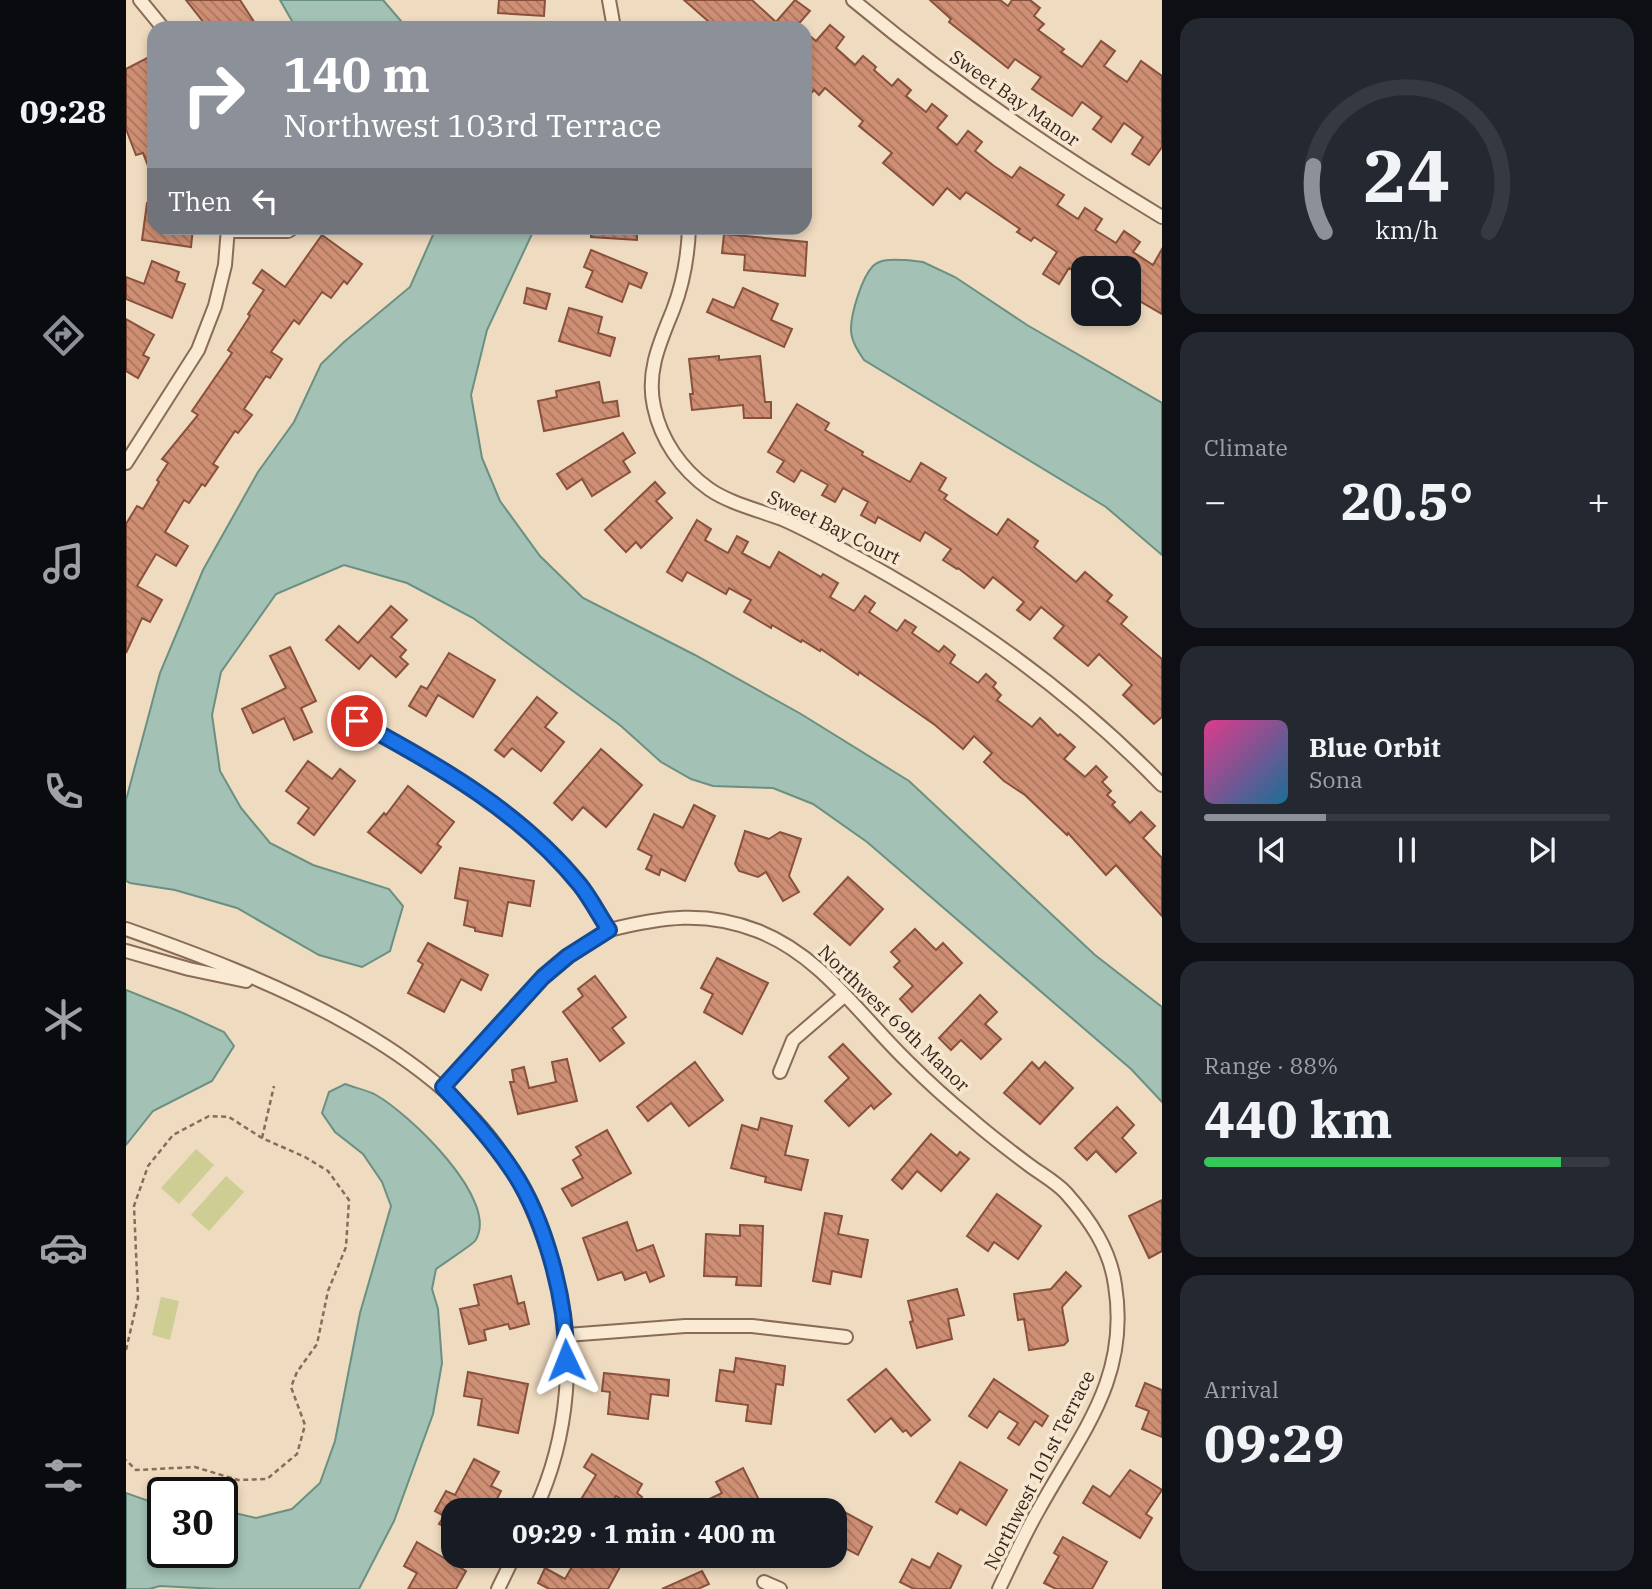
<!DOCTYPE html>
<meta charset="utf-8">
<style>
:root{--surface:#171b24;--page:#242831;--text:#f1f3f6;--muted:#9ea1a6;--line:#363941;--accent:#8c9099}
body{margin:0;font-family:"IBM Plex Serif",serif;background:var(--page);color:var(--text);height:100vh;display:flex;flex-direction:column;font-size:26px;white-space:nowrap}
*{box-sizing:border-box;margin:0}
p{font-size:23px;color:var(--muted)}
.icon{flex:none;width:38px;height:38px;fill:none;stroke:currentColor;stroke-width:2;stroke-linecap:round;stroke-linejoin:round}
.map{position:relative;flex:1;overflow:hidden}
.drawer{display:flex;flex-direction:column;gap:18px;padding:18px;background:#0d0f14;width:490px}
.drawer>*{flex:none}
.guide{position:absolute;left:21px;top:21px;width:665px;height:214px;border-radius:21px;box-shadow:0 4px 10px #0003;background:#8c9099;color:#fff;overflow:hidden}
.controls{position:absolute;left:945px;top:256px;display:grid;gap:14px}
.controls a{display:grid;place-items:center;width:70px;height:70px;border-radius:14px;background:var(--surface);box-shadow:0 4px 10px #0003;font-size:35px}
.speed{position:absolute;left:21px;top:1477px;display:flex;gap:14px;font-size:35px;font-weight:700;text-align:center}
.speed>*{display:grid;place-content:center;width:91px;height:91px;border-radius:50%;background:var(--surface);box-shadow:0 4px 10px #0003;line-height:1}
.speed .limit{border:4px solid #111;border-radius:10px;background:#fff;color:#111}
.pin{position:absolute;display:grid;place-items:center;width:60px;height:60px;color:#fff;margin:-30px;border:4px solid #fff;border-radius:50%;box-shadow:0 2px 7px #0007}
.me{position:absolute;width:77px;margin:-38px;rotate:358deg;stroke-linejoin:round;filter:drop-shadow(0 0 5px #0008)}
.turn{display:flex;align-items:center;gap:24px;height:147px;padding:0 21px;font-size:32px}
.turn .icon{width:91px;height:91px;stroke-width:2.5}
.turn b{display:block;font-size:49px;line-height:60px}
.then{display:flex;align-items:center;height:66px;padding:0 21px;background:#0003;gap:14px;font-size:26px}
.big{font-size:52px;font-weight:800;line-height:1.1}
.drawer .tile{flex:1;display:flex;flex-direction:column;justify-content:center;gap:10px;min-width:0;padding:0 24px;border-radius:21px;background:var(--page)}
.drawer .dial{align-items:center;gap:0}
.dial svg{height:182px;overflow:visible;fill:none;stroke:var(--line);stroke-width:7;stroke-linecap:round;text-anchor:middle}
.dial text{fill:var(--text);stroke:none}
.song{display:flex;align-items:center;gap:21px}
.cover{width:84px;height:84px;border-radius:10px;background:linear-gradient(135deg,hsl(330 70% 55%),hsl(200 70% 35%))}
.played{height:7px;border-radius:4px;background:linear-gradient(90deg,var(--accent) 30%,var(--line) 30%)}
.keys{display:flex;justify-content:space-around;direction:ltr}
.heat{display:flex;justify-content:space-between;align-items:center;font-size:38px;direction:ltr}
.charge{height:10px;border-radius:5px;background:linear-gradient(90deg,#34c759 88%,var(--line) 0)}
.trip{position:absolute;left:315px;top:1498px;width:406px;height:70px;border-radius:21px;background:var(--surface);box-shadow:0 4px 10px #0003;font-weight:800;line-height:70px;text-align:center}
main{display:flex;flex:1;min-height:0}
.tabs{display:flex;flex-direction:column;width:126px;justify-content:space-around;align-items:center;background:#090b0e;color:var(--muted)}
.tabs .icon{width:49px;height:49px}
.tabs .current{color:var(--accent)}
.tabs b{font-size:32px;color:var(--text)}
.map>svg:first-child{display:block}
.green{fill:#cecd94}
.water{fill:#a3c1b5;stroke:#6a9082;stroke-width:2}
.building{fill:url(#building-back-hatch);stroke:#89513c;stroke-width:2}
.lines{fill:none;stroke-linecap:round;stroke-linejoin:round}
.street-casing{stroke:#896c57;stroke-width:16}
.path{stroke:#896c57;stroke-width:2.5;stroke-dasharray:5 3.5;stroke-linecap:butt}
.street{stroke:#faead4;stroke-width:12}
.route-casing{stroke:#114b97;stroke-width:18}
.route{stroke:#1a73e8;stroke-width:12}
.labels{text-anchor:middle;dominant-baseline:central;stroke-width:7;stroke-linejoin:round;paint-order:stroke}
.street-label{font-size:19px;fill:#38261c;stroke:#f7e7d0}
</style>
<main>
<nav class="tabs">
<b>09:28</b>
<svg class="icon current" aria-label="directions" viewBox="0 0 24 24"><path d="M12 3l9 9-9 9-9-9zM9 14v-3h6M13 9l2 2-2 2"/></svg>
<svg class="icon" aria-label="music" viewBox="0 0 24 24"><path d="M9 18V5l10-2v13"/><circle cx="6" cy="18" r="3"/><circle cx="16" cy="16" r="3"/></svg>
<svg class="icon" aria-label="phone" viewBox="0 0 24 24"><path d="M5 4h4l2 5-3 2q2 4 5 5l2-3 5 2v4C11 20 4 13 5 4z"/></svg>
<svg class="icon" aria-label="climate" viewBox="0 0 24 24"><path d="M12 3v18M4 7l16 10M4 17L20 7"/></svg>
<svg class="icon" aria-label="car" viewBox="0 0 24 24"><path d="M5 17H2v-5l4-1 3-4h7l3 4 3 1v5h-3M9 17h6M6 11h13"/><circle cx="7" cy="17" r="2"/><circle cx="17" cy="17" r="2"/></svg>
<svg class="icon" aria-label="filters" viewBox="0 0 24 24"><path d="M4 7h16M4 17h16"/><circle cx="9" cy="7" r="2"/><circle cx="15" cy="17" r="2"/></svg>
</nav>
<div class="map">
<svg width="1036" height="1589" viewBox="0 0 1036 1589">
<defs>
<pattern id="building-back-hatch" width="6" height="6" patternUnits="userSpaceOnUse" patternTransform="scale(1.75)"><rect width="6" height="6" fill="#cf8f74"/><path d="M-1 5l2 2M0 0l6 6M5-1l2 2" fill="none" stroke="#a9755e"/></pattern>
</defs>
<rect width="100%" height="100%" fill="#efdbc0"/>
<g class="green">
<path d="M70 1149 88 1165 53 1204 35 1188Z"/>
<path d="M100 1176 118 1192 83 1231 65 1215Z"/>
<path d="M35 1297 53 1301 44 1340 26 1335Z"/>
</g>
<g class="water">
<path d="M154 0H257L281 28H170Z"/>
<path d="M310 228H407L406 234 361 330 345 395 356 458 374 501 414 556 457 598 569 655 675 714 783 781 969 955 1036 1007V1102L1005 1069 741 842 687 804 647 788 587 786 565 779 535 762 495 726 347 618 281 583 218 565 150 594 95 672 86 715 94 771 115 808 144 843 187 865 263 889 277 906 264 951 236 967 193 955 111 908 49 890 4 883 0 881V800L34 673 77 570 132 472 168 422 195 364 218 342 284 287Z"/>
<path d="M780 260 797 262 829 277 901 325 1036 403V555L980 507 738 360C732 351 725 341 725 329 725 313 736 277 747 266 756 258 769 260 780 260Z"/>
<path d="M0 990 57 1013 98 1032 108 1046 86 1081 27 1111 0 1145Z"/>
<path d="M219 1084C229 1088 241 1090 250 1095 282 1113 376 1201 349 1241 347 1244 317 1264 310 1269L306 1289 312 1309 316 1363 307 1414 268 1521 233 1589H91L34 1586 23 1589H0V1493L37 1506V1552H96V1510L130 1518 166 1509 194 1483 209 1441 234 1313 265 1206 256 1182 237 1154 209 1132 196 1113 203 1092Z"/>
</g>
<g class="building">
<path d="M60 0H114L132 28H82Z"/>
<path d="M373 0H419L418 16 372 13Z"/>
<path d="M558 0H626L650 22 669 0 684 11 669 28H590Z"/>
<path d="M804 0H874L882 6 886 0H904L914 8 908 16 918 24 912 30 938 49 935 52 956 67 975 41 989 51 978 66 1001 82 1015 61 1036 76V147L1023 165 1006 154 1017 137 998 123 985 142 967 129 976 117 956 102 946 116 919 98 906 89 915 77 889 59 882 68 823 22 825 19Z"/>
<path d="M704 25 718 37 710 48 729 65 737 56 750 67 748 70 766 86 772 79 785 90 780 96 800 112 806 104 821 116 811 128 831 145 842 131 856 142 849 151 868 166 886 178 894 167 938 195 931 205 952 219 959 208 976 219 969 230 990 243 998 231 1014 242 1007 252 1027 265 1036 249V314L1003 295V268H957V277L943 268 933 284 917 274 931 252 908 237 905 241 891 232 894 229 840 192 834 199 821 188 807 205 757 163 766 153 733 126 737 121 699 88 693 95 688 90 679 100V32L690 41Z"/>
<path d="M23 57 28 67 27 179 17 153 10 155 0 129V69Z"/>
<path d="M21 203H28V228H67L65 247 16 240Z"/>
<path d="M465 228H511V240L465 237Z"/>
<path d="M598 234 681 242 679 276 618 270 619 255 596 253Z"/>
<path d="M196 235 236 264 221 284 218 281 205 298 196 292 173 324 168 320 145 352 156 359 144 378 140 376 118 409 126 415 112 433 109 431 87 464 92 467 79 486 76 484 63 503 58 500 39 532 62 546 50 566 30 554 11 586 36 600 24 622 16 618 0 653V524L11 506 17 509 33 482 31 480 42 463 36 459 72 415 66 411 106 353 102 350 124 316 122 314 138 290 127 283 136 270 159 287Z"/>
<path d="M465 250 521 273 515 288 503 283 496 302 460 287 467 271 458 267Z"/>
<path d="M26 261 53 272 50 281 59 284 46 318 0 299V277L18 284Z"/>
<path d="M401 288 424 294 420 309 398 303Z"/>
<path d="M617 288 652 304 645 320 666 329 658 347 581 312 587 299 608 308Z"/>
<path d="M443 308 476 317 472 333 489 338 484 356 433 341Z"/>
<path d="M0 319 28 335 17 355 23 358 12 378 0 371Z"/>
<path d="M593 356V360L634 356 639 402H645V418H618L617 405 566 410 564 394H567L563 359Z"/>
<path d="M473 382 477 403 491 401 493 416 418 431 412 401 431 397 430 391Z"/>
<path d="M671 404 703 423 699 430 737 452 736 455 784 482 795 463 820 478 813 490 821 495 818 499 871 535 882 519 912 541 908 547 950 582 959 572 986 595 981 601 1001 617 995 624 1036 659V717L1028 724 997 695 1006 685 973 654 962 666 928 638 938 626 915 607 904 620 891 610 898 602 867 577 858 588 832 568 831 569 817 560 825 549 799 532 794 541 752 517 749 523 735 515 742 502 717 488 709 502 696 495 702 485 675 470 668 482 651 472 658 461 642 452Z"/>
<path d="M497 433 509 453 497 461 504 472 466 496 456 479 441 489 431 474Z"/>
<path d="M529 482 539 493 530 501 546 518 515 548 510 542 500 552 479 530Z"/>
<path d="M571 520 585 529 579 540 602 553 611 536 622 542 616 553 644 568 653 552 695 577 697 574 712 583 704 597 728 611 739 596 749 603 743 612 771 631 779 620 790 627 786 633 813 652 818 646 829 655 824 663 852 683 860 674 870 683 867 687 875 695 871 700 906 727 914 718 932 736 934 734 949 747 938 759 959 777 970 766 981 777 976 782 985 791 981 795 989 802 986 805 1004 823 1015 812 1029 826 1017 838 1036 858V916L990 865 980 875 942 833 941 835 899 795 878 781 858 762 866 753 848 736 837 749 809 725 733 672 732 675 695 649 694 651 676 640 675 642 646 625 645 628 618 612 625 600 603 588 600 594 561 572 556 581 541 572Z"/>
<path d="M265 606 281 620 265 637 280 650 274 657 282 664 270 677 245 655 233 669 200 640 213 626 232 643Z"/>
<path d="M164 647 190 701 175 708 186 732 168 740 158 718 127 733 116 709 160 688 144 656Z"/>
<path d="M323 653 369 680 347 717 312 695 300 716 283 706 295 686 301 689Z"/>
<path d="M411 697 431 713 419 727 438 742 415 771 386 748 378 757 369 750Z"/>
<path d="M475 749 516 785 480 827 457 807 446 820 428 803Z"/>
<path d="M182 761 206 779 214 769 229 781 188 835 172 823 183 808 160 791Z"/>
<path d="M282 786 328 822 311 844 315 847 295 873 242 832 258 813 260 815Z"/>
<path d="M568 805 589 816 559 881 535 869 533 875 520 869 526 856 512 849 528 814 557 828Z"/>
<path d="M619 831 643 839 654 832 675 839 663 876 673 892 657 901 640 872 632 877 613 871 609 864Z"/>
<path d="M334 868 408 881 404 906 382 902 376 936 349 931V928L338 925 342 901 329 898Z"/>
<path d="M722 877 757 909 724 945 688 914Z"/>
<path d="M789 929 810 950 817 943 836 963 786 1012 774 999 787 986 768 967 774 961 765 952Z"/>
<path d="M302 943 362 975 355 990 335 979 318 1012 282 993 297 964 292 961Z"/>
<path d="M591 958 642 983 616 1034 578 1012 587 994 575 988Z"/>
<path d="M469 976 500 1017 486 1028 498 1043 474 1061 437 1012 457 996 452 989Z"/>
<path d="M854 995 871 1012 859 1024 875 1039 855 1059 835 1040 825 1050 813 1038Z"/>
<path d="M717 1044 765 1094 748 1109 745 1105 723 1126 699 1101 723 1078 703 1057Z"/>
<path d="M441 1059 451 1101 392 1114 384 1082H388L386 1070 398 1067 403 1088 430 1082 426 1062Z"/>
<path d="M569 1062 597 1100 563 1126 545 1103 522 1121 511 1107Z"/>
<path d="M906 1062 913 1069 919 1062 947 1088 914 1124 878 1093Z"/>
<path d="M991 1107 1008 1125 996 1138 1010 1153 990 1172 970 1151 961 1160 949 1148Z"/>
<path d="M635 1118 666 1126 659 1155 682 1160 675 1190 639 1182 640 1177 605 1168 616 1125 632 1130Z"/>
<path d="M481 1130 505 1173 446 1206 436 1189 457 1178 447 1160 455 1155 450 1147Z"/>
<path d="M805 1134 831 1156 834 1152 843 1159 815 1191 791 1171 776 1189 766 1180Z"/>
<path d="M871 1194 915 1226 892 1259 868 1242 862 1251 841 1236Z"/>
<path d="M1036 1200V1251L1023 1258 1003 1216Z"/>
<path d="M699 1213 716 1216 712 1234 742 1240 735 1277 706 1271 704 1284 687 1281Z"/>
<path d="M501 1222 511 1251 527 1245 538 1276 524 1282 520 1272 499 1280 496 1272 472 1280 457 1238Z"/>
<path d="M614 1225 637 1226 635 1286 610 1285 611 1277 578 1276 580 1234 614 1236Z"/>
<path d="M940 1272 955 1286 936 1307 942 1341 938 1345 903 1350 898 1319 892 1320 888 1294 925 1289Z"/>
<path d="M385 1276 392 1304 398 1302 403 1324 384 1329 382 1324 358 1330 360 1340 343 1344 334 1309 353 1305 348 1285Z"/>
<path d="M831 1289 838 1315 822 1319 826 1339 791 1348 784 1322 787 1321 782 1301Z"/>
<path d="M610 1358 659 1366 657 1385 650 1384 645 1424 620 1421 622 1405 590 1401 594 1370 608 1372Z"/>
<path d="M760 1369 804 1420 785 1436 780 1430 777 1432 765 1418 749 1432 722 1400Z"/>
<path d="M342 1372 402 1384 392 1433 352 1425 356 1399 338 1396Z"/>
<path d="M478 1373 543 1380 542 1396 525 1394 522 1419 482 1414 484 1392 476 1391Z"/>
<path d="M868 1379 922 1416 916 1426 909 1421 893 1445 882 1438 892 1423 873 1411 861 1428 843 1416Z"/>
<path d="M1019 1383 1036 1390V1437L1016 1429 1023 1411 1010 1406Z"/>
<path d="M466 1454 516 1484 511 1493 516 1497 510 1508 490 1496 481 1510H470L454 1501 470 1475 458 1467Z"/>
<path d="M348 1459 373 1472 365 1486 375 1491 367 1507 355 1500 350 1510H327V1532L313 1524 318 1516 309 1511 320 1491 329 1495Z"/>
<path d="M834 1462 881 1490 860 1525 834 1509 831 1514 810 1502Z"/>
<path d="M617 1468 638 1510H581L577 1502 596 1493 590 1482Z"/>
<path d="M1004 1470 1036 1490 1020 1514 1026 1518 1014 1538 957 1503 967 1486 984 1497Z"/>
<path d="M709 1507 746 1527 732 1555 709 1543Z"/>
<path d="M937 1537 981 1562 966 1589H930L918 1583 933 1556 928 1553Z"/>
<path d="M291 1542 340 1571 330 1589H282L291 1573 278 1566Z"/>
<path d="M812 1553 835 1566 824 1589H788L774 1582 786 1559 804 1568Z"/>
<path d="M452 1556H472L494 1567 482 1589H423L412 1583 419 1568 439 1579Z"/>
<path d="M576 1571 583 1584 572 1589H536Z"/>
</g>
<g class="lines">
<g class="street-casing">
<g id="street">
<path d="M14 0 37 28"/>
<path d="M483 0 488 28"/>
<path d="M727 0C824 81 928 152 1036 217"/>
<path d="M563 228C562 256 557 284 547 310 534 342 520 372 528 407 535 440 555 469 583 489 603 503 632 510 656 519 677 528 697 539 717 550 835 613 943 689 1036 785"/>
<path d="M102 231H162L167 228"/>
<path d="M0 463 72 350 89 306 99 265 102 228"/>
<path d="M231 721C315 768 392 808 454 885 465 899 473 915 483 930 536 917 579 910 632 931 696 956 734 1016 782 1062 802 1082 823 1101 845 1119 863 1135 883 1150 903 1165 915 1174 930 1182 940 1193 964 1220 984 1249 989 1285 1004 1378 955 1433 913 1509 898 1535 886 1562 873 1589"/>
<path d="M0 929C133 976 315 1045 388 1173 406 1204 418 1237 428 1271 451 1348 443 1438 409 1510"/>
<path d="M0 951 63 969 120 981"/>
<path d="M654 1072 667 1040 718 996"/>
<path d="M317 1088 417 977 442 956 483 930"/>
<path d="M441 1335 559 1326H626L720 1337"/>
<path d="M638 1582 654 1589"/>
<path d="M372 1589 388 1556"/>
</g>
</g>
<g class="path">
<path d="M136 1138 148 1086"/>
<path d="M0 1350 12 1298 8 1206 22 1166 47 1135 83 1116 103 1117 136 1138 179 1157 202 1171 223 1200 220 1247 202 1291 191 1344 171 1372 165 1387 179 1425 171 1454 141 1479 112 1480 69 1467 10 1470 0 1460"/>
</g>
<use href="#street" class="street"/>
</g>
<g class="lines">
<g class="route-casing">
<path id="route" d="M231 721C314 767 393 810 454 885 465 899 473 915 483 930L442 956 417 977 317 1087C342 1114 366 1140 386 1170 419 1219 441 1301 440 1360"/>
</g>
<use href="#route" class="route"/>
</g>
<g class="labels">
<g class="street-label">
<text transform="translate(889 98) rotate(35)">Sweet Bay Manor</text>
<text transform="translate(708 527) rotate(26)">Sweet Bay Court</text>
<text transform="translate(768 1018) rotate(44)">Northwest 69th Manor</text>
<text transform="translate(913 1470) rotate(-63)">Northwest 101st Terrace</text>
</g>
</g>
</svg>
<div class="controls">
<a><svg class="icon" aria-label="search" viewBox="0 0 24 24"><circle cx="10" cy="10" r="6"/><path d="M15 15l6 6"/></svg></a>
</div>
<div class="speed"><div class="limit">30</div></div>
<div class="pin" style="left:231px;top:721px;background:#d93025"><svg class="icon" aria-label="arrive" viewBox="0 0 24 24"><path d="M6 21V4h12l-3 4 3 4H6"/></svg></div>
<svg class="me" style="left:440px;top:1360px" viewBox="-20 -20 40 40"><path d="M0-17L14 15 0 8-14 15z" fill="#1a73e8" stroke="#fff" stroke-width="4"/></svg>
<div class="trip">09:29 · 1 min · 400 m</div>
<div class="guide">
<div class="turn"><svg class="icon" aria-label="right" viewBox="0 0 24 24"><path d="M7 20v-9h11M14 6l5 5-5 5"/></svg><div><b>140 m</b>Northwest 103rd Terrace</div></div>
<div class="then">Then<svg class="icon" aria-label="left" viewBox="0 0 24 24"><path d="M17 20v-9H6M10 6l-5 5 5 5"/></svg></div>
</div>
</div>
<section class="drawer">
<div class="tile dial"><svg viewBox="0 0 100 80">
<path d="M14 69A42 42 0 1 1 86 69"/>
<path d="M14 69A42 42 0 0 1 9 40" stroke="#8c9099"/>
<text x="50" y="56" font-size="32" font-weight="700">24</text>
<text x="50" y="72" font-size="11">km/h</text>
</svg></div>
<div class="tile"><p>Climate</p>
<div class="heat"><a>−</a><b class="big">20.5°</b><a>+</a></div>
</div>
<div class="tile">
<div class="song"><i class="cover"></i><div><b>Blue Orbit</b><p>Sona</p></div></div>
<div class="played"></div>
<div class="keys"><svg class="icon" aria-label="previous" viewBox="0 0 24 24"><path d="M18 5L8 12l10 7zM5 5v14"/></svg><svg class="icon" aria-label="pause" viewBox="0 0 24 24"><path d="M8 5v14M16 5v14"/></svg><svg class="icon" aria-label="next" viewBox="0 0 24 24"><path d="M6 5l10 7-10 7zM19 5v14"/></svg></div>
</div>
<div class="tile"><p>Range · 88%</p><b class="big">440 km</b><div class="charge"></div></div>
<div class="tile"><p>Arrival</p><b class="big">09:29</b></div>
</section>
</main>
